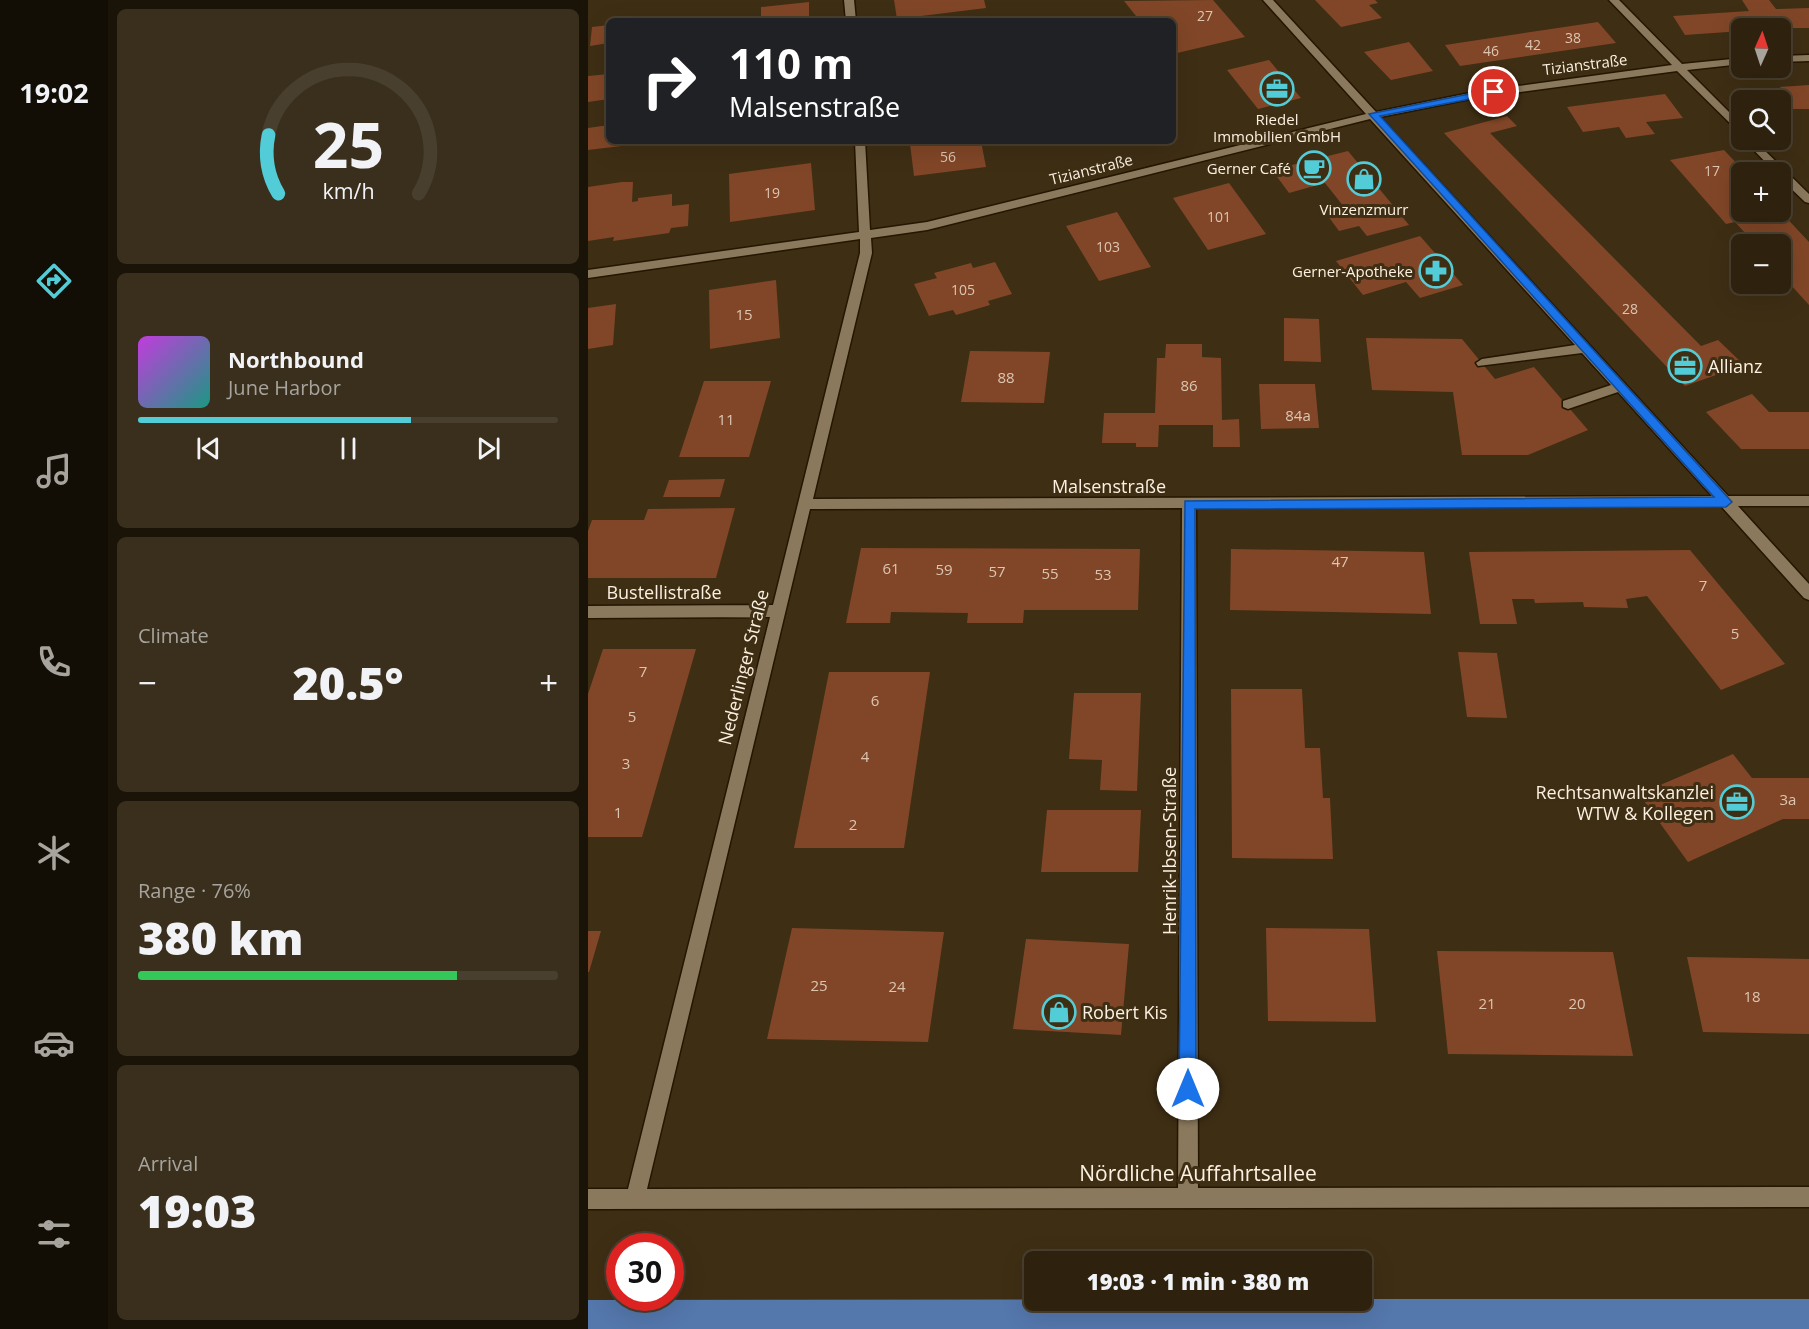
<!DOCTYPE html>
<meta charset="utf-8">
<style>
:root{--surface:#2e220f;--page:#3a2f1d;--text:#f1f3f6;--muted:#a7a49e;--line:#493f2f;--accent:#52ccd6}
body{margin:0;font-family:"Open Sans",sans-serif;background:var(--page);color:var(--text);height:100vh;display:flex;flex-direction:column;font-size:22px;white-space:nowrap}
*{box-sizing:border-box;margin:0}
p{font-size:20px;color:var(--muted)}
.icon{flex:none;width:33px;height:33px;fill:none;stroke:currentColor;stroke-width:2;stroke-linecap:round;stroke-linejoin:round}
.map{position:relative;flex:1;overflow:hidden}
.details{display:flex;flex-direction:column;gap:9px;padding:9px;background:#191308;width:480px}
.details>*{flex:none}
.banner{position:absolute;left:18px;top:18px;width:570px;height:126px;border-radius:9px;box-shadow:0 6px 24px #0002,0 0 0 2px var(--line);background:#202124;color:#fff;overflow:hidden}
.needle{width:39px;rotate:3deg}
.buttons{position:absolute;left:1143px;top:18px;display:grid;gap:12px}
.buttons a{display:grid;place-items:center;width:60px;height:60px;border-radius:9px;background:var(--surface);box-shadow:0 6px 24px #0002,0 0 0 2px var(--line);font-size:30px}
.speed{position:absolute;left:18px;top:1233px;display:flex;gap:12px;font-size:30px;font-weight:700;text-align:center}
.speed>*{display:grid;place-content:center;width:78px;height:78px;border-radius:50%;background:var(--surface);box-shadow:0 6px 24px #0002,0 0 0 2px var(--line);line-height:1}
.speed .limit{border:9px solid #d22;background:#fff;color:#111}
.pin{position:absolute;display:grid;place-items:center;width:51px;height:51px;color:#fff;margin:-26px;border:3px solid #fff;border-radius:50%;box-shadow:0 2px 6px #0007}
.me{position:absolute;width:66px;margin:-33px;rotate:0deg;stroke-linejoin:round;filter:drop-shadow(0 0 4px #0008)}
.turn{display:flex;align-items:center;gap:21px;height:126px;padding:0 24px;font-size:27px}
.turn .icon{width:78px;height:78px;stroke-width:2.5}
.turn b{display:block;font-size:42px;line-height:51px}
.big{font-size:45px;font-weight:800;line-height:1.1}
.details .tile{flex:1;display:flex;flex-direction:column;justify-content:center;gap:9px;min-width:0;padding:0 21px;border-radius:9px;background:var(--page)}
.details .dial{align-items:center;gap:0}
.dial svg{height:156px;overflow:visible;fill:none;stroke:var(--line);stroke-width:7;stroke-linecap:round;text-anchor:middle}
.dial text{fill:var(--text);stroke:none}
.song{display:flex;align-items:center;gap:18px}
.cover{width:72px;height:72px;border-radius:9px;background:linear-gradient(135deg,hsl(290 70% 55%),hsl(170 70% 35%))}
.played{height:6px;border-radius:3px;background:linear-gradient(90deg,var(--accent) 65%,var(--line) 65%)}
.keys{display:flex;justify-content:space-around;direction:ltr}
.heat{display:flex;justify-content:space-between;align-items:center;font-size:33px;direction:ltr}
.charge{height:9px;border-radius:4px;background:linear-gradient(90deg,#34c759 76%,var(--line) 0)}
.trip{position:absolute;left:436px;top:1251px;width:348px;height:60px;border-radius:9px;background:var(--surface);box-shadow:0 6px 24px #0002,0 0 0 2px var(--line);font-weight:800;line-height:60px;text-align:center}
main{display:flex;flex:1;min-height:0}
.menu{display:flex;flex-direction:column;width:108px;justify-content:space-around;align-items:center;background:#120e06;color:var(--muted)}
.menu .icon{width:42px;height:42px}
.menu .current{color:var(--accent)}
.menu b{font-size:27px;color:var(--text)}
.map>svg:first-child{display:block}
.water{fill:#5477ac}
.building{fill:#814627}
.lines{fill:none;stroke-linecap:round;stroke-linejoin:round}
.minor-casing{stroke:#251600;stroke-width:3}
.minor{fill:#8b795d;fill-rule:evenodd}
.route{fill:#1a73e8;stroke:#114b97;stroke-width:1.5}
.labels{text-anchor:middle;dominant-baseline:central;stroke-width:6;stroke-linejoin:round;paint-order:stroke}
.far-number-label{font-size:14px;fill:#dcc6b2}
.far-street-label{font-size:15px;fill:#fbf0e1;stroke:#3e2e14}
.far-poi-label{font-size:15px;fill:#fbf0e1;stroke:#3e2e14}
.number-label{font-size:15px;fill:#dcc6b2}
.poi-label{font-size:18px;fill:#fbf0e1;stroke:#3e2e14;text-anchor:start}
.street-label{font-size:18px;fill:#fbf0e1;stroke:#3e2e14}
.near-street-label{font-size:21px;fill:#fbf0e1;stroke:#3e2e14}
</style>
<main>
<nav class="menu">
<b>19:02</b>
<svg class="icon current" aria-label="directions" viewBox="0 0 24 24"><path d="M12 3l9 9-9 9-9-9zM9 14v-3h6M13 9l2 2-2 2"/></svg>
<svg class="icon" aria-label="music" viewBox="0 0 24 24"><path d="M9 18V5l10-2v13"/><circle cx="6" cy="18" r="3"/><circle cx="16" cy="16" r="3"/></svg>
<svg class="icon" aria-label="phone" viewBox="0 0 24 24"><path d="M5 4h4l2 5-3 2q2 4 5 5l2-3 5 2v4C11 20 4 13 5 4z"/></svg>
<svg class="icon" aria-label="climate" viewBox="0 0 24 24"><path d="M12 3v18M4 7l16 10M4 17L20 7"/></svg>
<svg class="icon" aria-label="car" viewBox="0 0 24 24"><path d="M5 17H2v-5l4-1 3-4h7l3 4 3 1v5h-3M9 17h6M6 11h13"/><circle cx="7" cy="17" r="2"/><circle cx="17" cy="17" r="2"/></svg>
<svg class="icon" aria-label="filters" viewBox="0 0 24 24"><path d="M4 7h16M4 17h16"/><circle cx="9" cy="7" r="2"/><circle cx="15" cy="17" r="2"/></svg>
</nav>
<section class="details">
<div class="tile dial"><svg viewBox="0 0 100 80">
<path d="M14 69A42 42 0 1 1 86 69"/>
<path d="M14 69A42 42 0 0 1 9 39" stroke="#52ccd6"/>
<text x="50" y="56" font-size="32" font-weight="700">25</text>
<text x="50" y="72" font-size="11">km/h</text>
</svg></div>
<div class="tile">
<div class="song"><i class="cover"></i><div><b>Northbound</b><p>June Harbor</p></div></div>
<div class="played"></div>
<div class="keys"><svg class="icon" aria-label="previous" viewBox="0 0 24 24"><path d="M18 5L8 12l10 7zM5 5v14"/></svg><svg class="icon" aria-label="pause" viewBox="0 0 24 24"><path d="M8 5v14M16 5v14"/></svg><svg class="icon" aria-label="next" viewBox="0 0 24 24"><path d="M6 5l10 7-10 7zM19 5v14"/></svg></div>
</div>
<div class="tile"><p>Climate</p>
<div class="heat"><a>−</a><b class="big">20.5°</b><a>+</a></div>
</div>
<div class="tile"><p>Range · 76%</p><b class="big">380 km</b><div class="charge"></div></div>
<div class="tile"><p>Arrival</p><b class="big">19:03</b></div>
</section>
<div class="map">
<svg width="1221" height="1329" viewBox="0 0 1221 1329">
<rect width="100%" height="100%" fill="#3e2e14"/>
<path class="water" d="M774 1299H1221V1329H0V1300Z"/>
<g class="building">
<path d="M306 0H396L398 8 309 19Z"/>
<path d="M625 0 657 37 585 54V21H552L536 1Z"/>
<path d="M727 0H787L790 3 781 5 794 18 753 27Z"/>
<path d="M1154 0H1181L1188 9 1221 8V28H1154V31L1097 35 1085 16 1161 11Z"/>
<path d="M221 2V20L173 21V7Z"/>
<path d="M1010 22 1028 43 872 66 857 45Z"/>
<path d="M21 25V43L2 46 4 27Z"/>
<path d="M821 42 845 71 803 80 776 52Z"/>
<path d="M681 60 713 98 670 109 639 70Z"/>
<path d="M21 74V99L0 102V76Z"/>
<path d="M1221 85V109H1192V100H1163L1159 94 1195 91 1192 87Z"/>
<path d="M1077 94 1095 118 1058 122 1067 134 1038 138 1031 127 995 132 979 107Z"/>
<path d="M919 116 929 126 902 133 1113 346 1130 340 1156 365 1097 386 856 133Z"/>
<path d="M21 125V141H50V144L0 150V128Z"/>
<path d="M348 141H393L398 167 326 176 322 144Z"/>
<path d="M1136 150 1157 172H1154V212H1193L1221 242V305L1192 273V244H1167L1147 222 1138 224 1082 160Z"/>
<path d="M760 151 789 186 821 225 779 236 771 226 751 231 737 212 756 207 737 183 701 193 684 170Z"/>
<path d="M223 163 227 210 142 222 141 174Z"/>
<path d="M34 182H45L44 202 50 201V198L84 194V206L101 204 100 226 83 228 81 233 25 241 26 237 0 241V187Z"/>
<path d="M641 183 678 234 620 250 585 198Z"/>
<path d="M529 212 563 267 511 281 478 226Z"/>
<path d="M832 236 875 285 832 298 818 282 775 295 748 261Z"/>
<path d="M407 262 424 294 400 301 402 305 368 315 365 310 341 316 326 284 349 278 346 273 383 263 385 268Z"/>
<path d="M188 280 192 338 122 349 121 290Z"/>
<path d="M28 304 25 345 0 349V308Z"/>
<path d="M696 318 731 319 733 362 696 361Z"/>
<path d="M778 338 874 339 907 379 946 367 1000 430 940 455H874L865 392 784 390Z"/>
<path d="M578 344H614V357L633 358 634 420 651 419 652 447H625V425H571L570 447H548V443H514L516 413H567L569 358H577Z"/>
<path d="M382 351 462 352 456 403 373 402Z"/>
<path d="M116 381H183L161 457H91Z"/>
<path d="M671 384H727L731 428 673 429Z"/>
<path d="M1164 394 1181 412H1221V449H1153L1118 412Z"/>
<path d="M137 479 132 497H75L81 480Z"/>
<path d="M147 508 128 578H0V531L4 520H56L60 509Z"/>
<path d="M273 548 552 549 550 610H436L435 623H379L380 613 303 612 302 623H258Z"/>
<path d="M643 549 836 552 843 614 642 610Z"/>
<path d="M1102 550 1197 664 1133 690 1059 596 1038 599 1040 608 996 607 995 602 947 603 946 599H924L929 624H892L881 552Z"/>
<path d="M15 649H108L54 837H0V694Z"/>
<path d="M870 652 909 653 919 718 879 717Z"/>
<path d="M241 672H342L316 848H206Z"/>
<path d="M643 689H714L717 748H732L735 798H742L745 859 644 858Z"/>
<path d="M486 693H553L549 791 512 790 514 760 481 759Z"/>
<path d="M1145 754 1164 778H1221V819H1195L1100 862 1051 794Z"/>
<path d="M459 810H553L550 872H453Z"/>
<path d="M204 928 356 932 340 1042 179 1039Z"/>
<path d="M678 928 781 929 788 1022 680 1021Z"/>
<path d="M0 931H13L1 972H0Z"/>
<path d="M438 939 541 944 533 1035 425 1029Z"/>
<path d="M849 951 1025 952 1045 1056 860 1054Z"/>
<path d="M1099 957 1221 959V1034L1115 1032Z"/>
</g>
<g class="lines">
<g class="minor-casing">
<g id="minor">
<path d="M256 0H266L268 21H258Z"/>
<path d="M675 0H685L788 112 887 92 1084 65 1021 0H1031L1094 64 1154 58V64L1099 70 1154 125V135L1089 71 887 98 792 117 1140 496H1221V506H1150L1221 584V600L1216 598 1133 506 608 508 610 1188 1221 1187V1207L0 1209V1189H40L182 617 0 618V606L185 605 272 253V239L0 278V270L271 232 267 141H277L282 230 339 222 778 114ZM782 119 987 345 894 359 888 363 890 366 994 353 1023 385 975 401V407L980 409 1030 392 1124 496 225 499 284 253 283 238 339 230ZM594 508 590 1188 59 1189 222 509Z"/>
<path d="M1221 55V61L1192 62V56Z"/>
<path d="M1156 140H1166L1221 194V203L1217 202 1192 178V172H1187Z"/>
</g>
</g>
<use href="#minor" class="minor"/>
</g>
<path class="route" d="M906 89 909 90V94L792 116 1144 502 1138 507 607 509 608 1089 606 1095 600 1098 594 1095 591 1089 597 501 1126 497 781 114Z"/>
<defs>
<g id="office-ring" transform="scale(1.725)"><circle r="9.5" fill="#3e2e14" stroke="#52ccd6" stroke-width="1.5"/><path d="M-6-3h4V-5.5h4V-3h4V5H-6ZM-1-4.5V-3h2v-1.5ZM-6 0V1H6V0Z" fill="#52ccd6"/></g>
<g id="cafe-ring" transform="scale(1.725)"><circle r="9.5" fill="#3e2e14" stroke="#52ccd6" stroke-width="1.5"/><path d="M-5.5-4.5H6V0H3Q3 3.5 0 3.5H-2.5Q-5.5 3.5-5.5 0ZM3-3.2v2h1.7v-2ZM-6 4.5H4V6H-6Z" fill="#52ccd6"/></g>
<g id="shop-ring" transform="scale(1.725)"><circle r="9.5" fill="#3e2e14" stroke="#52ccd6" stroke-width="1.5"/><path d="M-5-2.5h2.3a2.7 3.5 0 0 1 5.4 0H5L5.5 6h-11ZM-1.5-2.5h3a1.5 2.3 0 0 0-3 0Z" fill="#52ccd6"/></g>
<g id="pharmacy-ring" transform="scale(1.725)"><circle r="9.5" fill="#3e2e14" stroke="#52ccd6" stroke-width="1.5"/><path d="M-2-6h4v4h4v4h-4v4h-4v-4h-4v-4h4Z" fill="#52ccd6"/></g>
</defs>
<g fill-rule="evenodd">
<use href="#office-ring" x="689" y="89"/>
<use href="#cafe-ring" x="726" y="168"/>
<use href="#shop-ring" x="776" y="179"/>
<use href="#pharmacy-ring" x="848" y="271"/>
<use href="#office-ring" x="1097" y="366"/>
<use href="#office-ring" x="1149" y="802"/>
<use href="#shop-ring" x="471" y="1012"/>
</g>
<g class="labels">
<g class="far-number-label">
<text x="617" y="15">27</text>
<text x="985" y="37">38</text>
<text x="945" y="44">42</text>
<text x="903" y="50">46</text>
<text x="360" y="156">56</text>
<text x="1124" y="170">17</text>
<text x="184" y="192">19</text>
<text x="631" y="216">101</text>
<text x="520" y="246">103</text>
<text x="375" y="289">105</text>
<text x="1042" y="308">28</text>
</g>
<g class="far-street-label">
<text transform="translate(997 64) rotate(-7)">Tizianstraße</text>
<text transform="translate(503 169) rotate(-14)">Tizianstraße</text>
</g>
<g class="far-poi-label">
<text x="689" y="119">Riedel<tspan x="689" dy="17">Immobilien GmbH</tspan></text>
<text x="703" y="168" text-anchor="end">Gerner Café</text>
<text x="776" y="209">Vinzenzmurr</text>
<text x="825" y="271" text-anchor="end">Gerner-Apotheke</text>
</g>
<g class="number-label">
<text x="156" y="314">15</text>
<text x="418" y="377">88</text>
<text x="601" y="385">86</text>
<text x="710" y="415">84a</text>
<text x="138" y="419">11</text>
<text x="752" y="561">47</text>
<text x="303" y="568">61</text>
<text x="356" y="569">59</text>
<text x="409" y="571">57</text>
<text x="462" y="573">55</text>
<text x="515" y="574">53</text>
<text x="1115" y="585">7</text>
<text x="1147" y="633">5</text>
<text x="55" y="671">7</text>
<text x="287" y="700">6</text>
<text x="44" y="716">5</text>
<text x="277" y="756">4</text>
<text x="38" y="763">3</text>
<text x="1200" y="799">3a</text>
<text x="30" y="812">1</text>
<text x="265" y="824">2</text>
<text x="231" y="985">25</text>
<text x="309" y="986">24</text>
<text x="1164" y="996">18</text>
<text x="899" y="1003">21</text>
<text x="989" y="1003">20</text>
</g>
<g class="poi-label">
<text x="1120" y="366">Allianz</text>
<text x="1126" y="792" text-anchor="end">Rechtsanwaltskanzlei<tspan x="1126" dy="21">WTW &amp; Kollegen</tspan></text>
<text x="494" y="1012">Robert Kis</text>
</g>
<g class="street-label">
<text x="521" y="486">Malsenstraße</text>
<text x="76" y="592">Bustellistraße</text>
<text transform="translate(155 667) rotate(-76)">Nederlinger Straße</text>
<text transform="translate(581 851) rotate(-90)">Henrik-Ibsen-Straße</text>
</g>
<g class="near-street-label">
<text x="610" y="1173">Nördliche Auffahrtsallee</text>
</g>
</g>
</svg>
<div class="buttons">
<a><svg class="needle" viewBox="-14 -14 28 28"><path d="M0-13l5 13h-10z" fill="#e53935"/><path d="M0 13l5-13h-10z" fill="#a7a49e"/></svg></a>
<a><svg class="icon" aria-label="search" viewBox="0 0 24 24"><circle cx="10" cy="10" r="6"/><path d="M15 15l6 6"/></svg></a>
<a>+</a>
<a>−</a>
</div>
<div class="speed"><div class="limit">30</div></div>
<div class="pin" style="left:906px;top:92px;background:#d93025"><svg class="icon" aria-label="arrive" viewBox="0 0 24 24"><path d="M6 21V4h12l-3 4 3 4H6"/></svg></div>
<svg class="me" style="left:600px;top:1089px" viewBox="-20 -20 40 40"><circle r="19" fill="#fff"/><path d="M0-13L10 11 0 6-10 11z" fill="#1a73e8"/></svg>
<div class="trip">19:03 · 1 min · 380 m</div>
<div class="banner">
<div class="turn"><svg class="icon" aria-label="right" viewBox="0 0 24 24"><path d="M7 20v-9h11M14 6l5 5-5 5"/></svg><div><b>110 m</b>Malsenstraße</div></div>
</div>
</div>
</main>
